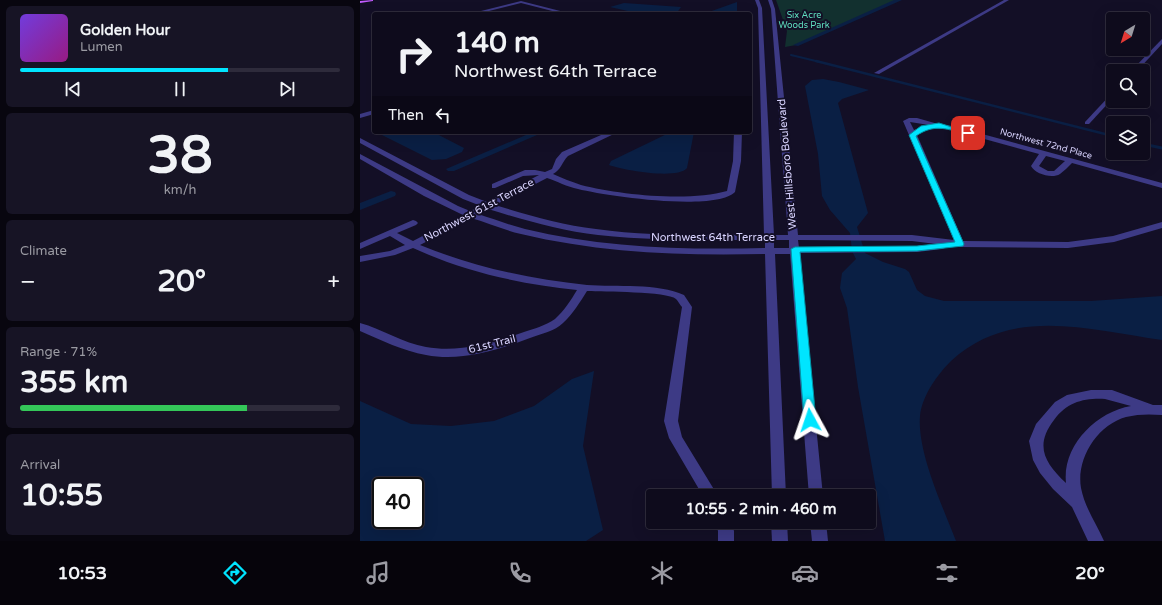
<!DOCTYPE html>
<meta charset="utf-8">
<style>
:root{--surface:#0e0b1c;--page:#171425;--text:#f1f3f6;--muted:#9b9ba3;--line:#2e2b3b;--accent:#00e5ff}
body{margin:0;font-family:"Varela Round",sans-serif;background:var(--page);color:var(--text);height:100vh;display:flex;flex-direction:column;font-size:15px;white-space:nowrap}
*{box-sizing:border-box;margin:0}
p{font-size:13px;color:var(--muted)}
.icon{flex:none;width:22px;height:22px;fill:none;stroke:currentColor;stroke-width:2;stroke-linecap:round;stroke-linejoin:round}
.map{position:relative;flex:1;overflow:hidden}
.side{display:flex;flex-direction:column;gap:6px;padding:6px;background:#08060f;width:360px}
.side>*{flex:none}
.hud{position:absolute;left:12px;top:12px;width:380px;height:122px;border-radius:4px;box-shadow:0 4px 16px #0002,0 0 0 1px var(--line);background:#0e0b1c;color:var(--text);overflow:hidden}
.needle{width:26px;rotate:218deg}
.buttons{position:absolute;left:746px;top:12px;display:grid;gap:8px}
.buttons a{display:grid;place-items:center;width:44px;height:44px;border-radius:4px;background:var(--surface);box-shadow:0 4px 16px #0002,0 0 0 1px var(--line);font-size:20px}
.speed{position:absolute;left:12px;top:477px;display:flex;gap:8px;font-size:20px;font-weight:700;text-align:center}
.speed>*{display:grid;place-content:center;width:52px;height:52px;border-radius:50%;background:var(--surface);box-shadow:0 4px 16px #0002,0 0 0 1px var(--line);line-height:1}
.speed .limit{border:2px solid #111;border-radius:6px;background:#fff;color:#111}
.pin{position:absolute;display:grid;place-items:center;width:34px;height:34px;color:#fff;margin:-17px;border-radius:8px;box-shadow:0 2px 6px #0006}
.me{position:absolute;width:44px;margin:-22px;rotate:355deg;stroke-linejoin:round;filter:drop-shadow(0 0 3px #0008)}
.turn{display:flex;align-items:center;gap:14px;height:84px;padding:0 16px;font-size:18px}
.turn .icon{width:52px;height:52px;stroke-width:2.5}
.turn b{display:block;font-size:28px;line-height:34px}
.then{display:flex;align-items:center;height:38px;padding:0 16px;background:#0003;gap:8px;font-size:15px}
.big{font-size:30px;font-weight:700;line-height:1.1}
.side .card{flex:1;display:flex;flex-direction:column;justify-content:center;gap:6px;min-width:0;padding:0 14px;border-radius:6px;background:var(--page)}
.side .dial{align-items:center;gap:0}
.dial b{font-size:52px;line-height:1}
.song{display:flex;align-items:center;gap:12px}
.cover{width:48px;height:48px;border-radius:6px;background:linear-gradient(135deg,hsl(260 70% 55%),hsl(310 70% 35%))}
.played{height:4px;border-radius:2px;background:linear-gradient(90deg,var(--accent) 65%,var(--line) 65%)}
.keys{display:flex;justify-content:space-around;direction:ltr}
.heat{display:flex;justify-content:space-between;align-items:center;font-size:22px;direction:ltr}
.charge{height:6px;border-radius:3px;background:linear-gradient(90deg,#34c759 71%,var(--line) 0)}
.trip{position:absolute;left:286px;top:489px;width:230px;height:40px;border-radius:4px;background:var(--surface);box-shadow:0 4px 16px #0002,0 0 0 1px var(--line);font-weight:700;line-height:40px;text-align:center}
.tab-bar{display:flex;height:64px;justify-content:space-around;align-items:center;background:#06040b;color:var(--muted)}
.tab-bar .icon{width:28px;height:28px}
.tab-bar .on{color:var(--accent)}
.tab-bar b{font-size:18px;color:var(--text)}
main{display:flex;flex:1;min-height:0}
.map>svg:first-child{display:block}
.green{fill:#12302f}
.water{fill:#0a1f44;fill-rule:evenodd}
.lines{fill:none;stroke-linecap:round;stroke-linejoin:round}
.stream-far2{stroke:#0a1f44;stroke-width:2}
.stream-far1{stroke:#0a1f44;stroke-width:2.5}
.stream{stroke:#0a1f44;stroke-width:3}
.canal{fill:#0a1f44;fill-rule:evenodd}
.minor{fill:#3d3a85;fill-rule:evenodd}
.major{fill:#c25bff;fill-rule:evenodd}
.route{fill:#00e5ff;stroke:#0095a6}
.labels{text-anchor:middle;dominant-baseline:central;stroke-width:4;stroke-linejoin:round;paint-order:stroke}
.far-park-label{font-size:9px;fill:#5fe0c0;stroke:#130f26}
.far-street-label{font-size:9px;fill:#d9d4ff;stroke:#130f26}
.street-label{font-size:11px;fill:#d9d4ff;stroke:#130f26}
</style>
<main>
<section class="side">
<div class="card">
<div class="song"><i class="cover"></i><div><b>Golden Hour</b><p>Lumen</p></div></div>
<div class="played"></div>
<div class="keys"><svg class="icon" aria-label="previous" viewBox="0 0 24 24"><path d="M18 5L8 12l10 7zM5 5v14"/></svg><svg class="icon" aria-label="pause" viewBox="0 0 24 24"><path d="M8 5v14M16 5v14"/></svg><svg class="icon" aria-label="next" viewBox="0 0 24 24"><path d="M6 5l10 7-10 7zM19 5v14"/></svg></div>
</div>
<div class="card dial"><b>38</b><p>km/h</p></div>
<div class="card"><p>Climate</p>
<div class="heat"><a>−</a><b class="big">20°</b><a>+</a></div>
</div>
<div class="card"><p>Range · 71%</p><b class="big">355 km</b><div class="charge"></div></div>
<div class="card"><p>Arrival</p><b class="big">10:55</b></div>
</section>
<div class="map">
<svg width="802" height="541" viewBox="0 0 802 541">
<rect width="100%" height="100%" fill="#130f26"/>
<path class="green" d="M416 0H539L436 45 425 47 427 31Z"/>
<g class="water">
<path d="M377 2V14H352L349 12Z"/>
<path d="M264 3 321 7 316 14H281L250 7Z"/>
<path d="M463 79 479 82 509 90 482 99 478 103 508 213 497 227 505 253 523 262 545 269 549 272 557 290 565 296 584 301H731L802 296V340C730 330 651 305 591 361 577 375 562 396 560 416 557 452 583 507 596 541H525L498 387 487 308 480 288 482 273 496 259 492 251 490 233 470 210 462 196 458 154 445 86 452 80Z"/>
<path d="M16 132H73L104 148 102 152 86 159 72 160Z"/>
<path d="M311 132H334L327 168C317 180 263 170 249 165L251 161Z"/>
<path d="M234 371 223 446 243 530 226 541H0V401L51 424 91 426 134 421 174 406 212 379ZM21 486H55V520H21Z"/>
</g>
<g class="lines">
<path class="stream-far2" d="M431 55 460 62"/>
<path class="stream-far1" d="M456 61 753 136"/>
<path class="stream" d="M783 144 802 148"/>
<g class="canal">
<path d="M534 0H542L438 46 433 45Z"/>
<path d="M173 132H184L94 171H88L86 169Z"/>
<path d="M31 191 35 192 36 194 35 196 0 210V203Z"/>
</g>
<g class="minor">
<path d="M395 0H399L402 8 414 235H428L411 9 408 0H412L415 9 438 235H552L594 240 543 121 549 118H557L578 124 593 126 802 183V188L712 163C708 167 704 171 700 174 692 179 675 174 671 166L679 154 588 129H568L557 135 603 241 708 242 753 236 802 222V228L754 242 708 248 600 247 586 245 585 248 582 249 557 252 439 253 463 496H449L430 254H415L426 496H412L405 254C323 256 240 253 161 234 144 230 128 223 111 218L60 245C114 267 169 279 227 285 256 287 298 283 324 295L332 307 318 421 322 437 358 496H343L309 438 304 421 322 307C320 305 318 301 316 299 307 291 243 292 227 291 220 302 213 314 203 323 195 331 181 334 170 338 137 350 101 362 66 355 43 351 21 340 0 331V323C22 329 43 343 66 347 99 353 133 343 164 332 174 329 186 325 195 319 204 311 211 300 217 290 160 284 105 272 53 248L35 255 0 262V256L30 251 45 245 30 236 0 249V243L53 220 56 221 58 223 56 225 37 233 53 241 103 215 64 196 0 159V154L98 206 110 211 121 206 103 199 0 143V138L109 195 127 202 179 175 163 176 135 188H132V184L165 170H175L185 172 192 169 196 159 202 152 248 132H258L208 156C202 162 201 170 193 174 202 178 212 182 221 185 260 195 329 202 367 191L373 161 374 132H382L381 161 375 192C355 212 246 196 218 189 207 187 197 181 187 178L135 205C168 215 202 225 236 229 292 237 349 234 404 235L398 8ZM550 122 569 125 554 130ZM686 156 705 161 694 171H688L679 166ZM128 209C164 220 201 231 238 235 293 241 349 240 405 240V248C325 250 243 248 165 229 149 225 134 219 118 214ZM414 240H429V248H414ZM438 240 552 241 576 244 557 246 439 248Z"/>
<path d="M644 0H649L519 74 514 73Z"/>
<path d="M161 1 212 14H204L161 3 117 14H109Z"/>
<path d="M802 39V44L777 71H771Z"/>
<path d="M753 92V98L729 124H725V122Z"/>
<path d="M14 110V114L0 118V114Z"/>
<path d="M731 390H752L793 405H802V415C790 414 778 414 766 417 737 425 716 459 721 488 725 508 736 523 744 541H728L712 507 693 489 680 473 673 460 669 441 676 424 695 402 707 395ZM745 399 771 406C736 412 702 446 706 483 685 463 674 446 694 420 707 402 724 398 745 399Z"/>
<path d="M355 522H371L374 531V541H358V531Z"/>
<path d="M411 522H427L428 541H412Z"/>
<path d="M450 522H466L468 541H452Z"/>
</g>
<path class="major" d="M13 0V1L0 3V1Z"/>
</g>
<path class="route" d="M579 123 611 133 608 135C587 129 575 123 556 136L604 244 603 246 557 251 440 252 456 420 454 423H446L444 420 431 249 435 247 557 246 595 242 549 135 561 126Z"/>
<g class="labels">
<g class="far-park-label">
<text x="444" y="15">Six Acre<tspan x="444" dy="10">Woods Park</tspan></text>
</g>
<g class="far-street-label">
<text transform="translate(686 144) rotate(15)">Northwest 72nd Place</text>
</g>
<g class="street-label">
<text transform="translate(427 164) rotate(-95)">West Hillsboro Boulevard</text>
<text transform="translate(119 210) rotate(-28)">Northwest 61st Terrace</text>
<text x="353" y="237">Northwest 64th Terrace</text>
<text transform="translate(132 344) rotate(-14)">61st Trail</text>
</g>
</g>
</svg>
<div class="buttons">
<a><svg class="needle" viewBox="-14 -14 28 28"><path d="M0-13l5 13h-10z" fill="#e53935"/><path d="M0 13l5-13h-10z" fill="#9b9ba3"/></svg></a>
<a><svg class="icon" aria-label="search" viewBox="0 0 24 24"><circle cx="10" cy="10" r="6"/><path d="M15 15l6 6"/></svg></a>
<a><svg class="icon" aria-label="layers" viewBox="0 0 24 24"><path d="M12 4l9 5-9 5-9-5zM3 14l9 5 9-5"/></svg></a>
</div>
<div class="speed"><div class="limit">40</div></div>
<div class="pin" style="left:608px;top:133px;background:#d93025"><svg class="icon" aria-label="arrive" viewBox="0 0 24 24"><path d="M6 21V4h12l-3 4 3 4H6"/></svg></div>
<svg class="me" style="left:450px;top:420px" viewBox="-20 -20 40 40"><path d="M0-17L14 15 0 8-14 15z" fill="#00e5ff" stroke="#fff" stroke-width="4"/></svg>
<div class="trip">10:55 · 2 min · 460 m</div>
<div class="hud">
<div class="turn"><svg class="icon" aria-label="right" viewBox="0 0 24 24"><path d="M7 20v-9h11M14 6l5 5-5 5"/></svg><div><b>140 m</b>Northwest 64th Terrace</div></div>
<div class="then">Then<svg class="icon" aria-label="left" viewBox="0 0 24 24"><path d="M17 20v-9H6M10 6l-5 5 5 5"/></svg></div>
</div>
</div>
</main>
<nav class="tab-bar">
<b>10:53</b>
<svg class="icon on" aria-label="directions" viewBox="0 0 24 24"><path d="M12 3l9 9-9 9-9-9zM9 14v-3h6M13 9l2 2-2 2"/></svg>
<svg class="icon" aria-label="music" viewBox="0 0 24 24"><path d="M9 18V5l10-2v13"/><circle cx="6" cy="18" r="3"/><circle cx="16" cy="16" r="3"/></svg>
<svg class="icon" aria-label="phone" viewBox="0 0 24 24"><path d="M5 4h4l2 5-3 2q2 4 5 5l2-3 5 2v4C11 20 4 13 5 4z"/></svg>
<svg class="icon" aria-label="climate" viewBox="0 0 24 24"><path d="M12 3v18M4 7l16 10M4 17L20 7"/></svg>
<svg class="icon" aria-label="car" viewBox="0 0 24 24"><path d="M5 17H2v-5l4-1 3-4h7l3 4 3 1v5h-3M9 17h6M6 11h13"/><circle cx="7" cy="17" r="2"/><circle cx="17" cy="17" r="2"/></svg>
<svg class="icon" aria-label="filters" viewBox="0 0 24 24"><path d="M4 7h16M4 17h16"/><circle cx="9" cy="7" r="2"/><circle cx="15" cy="17" r="2"/></svg>
<b>20°</b>
</nav>
